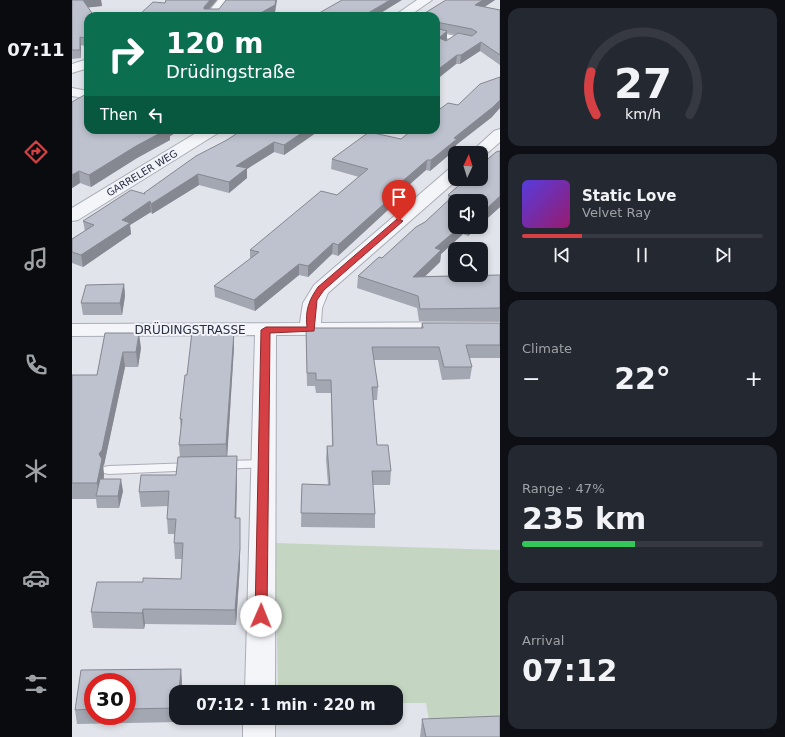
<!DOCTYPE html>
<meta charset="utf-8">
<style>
:root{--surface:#171b24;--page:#242831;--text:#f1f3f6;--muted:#9ea1a6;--line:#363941;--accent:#d54045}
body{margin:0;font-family:"DejaVu Sans",sans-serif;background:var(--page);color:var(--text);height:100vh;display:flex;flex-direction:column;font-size:15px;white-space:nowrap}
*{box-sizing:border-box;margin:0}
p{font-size:13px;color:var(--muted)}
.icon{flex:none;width:22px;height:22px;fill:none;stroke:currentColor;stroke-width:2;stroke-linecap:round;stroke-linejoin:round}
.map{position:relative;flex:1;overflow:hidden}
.sheet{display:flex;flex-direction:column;gap:8px;padding:8px;background:#0d0f14;width:285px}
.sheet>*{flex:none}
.banner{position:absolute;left:12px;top:12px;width:356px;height:122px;border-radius:12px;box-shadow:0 2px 6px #0003;background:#0b6e4f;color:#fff;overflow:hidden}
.needle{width:26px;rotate:4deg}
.buttons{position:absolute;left:376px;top:146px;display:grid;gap:8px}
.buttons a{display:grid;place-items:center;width:40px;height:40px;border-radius:8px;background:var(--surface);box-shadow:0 2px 6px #0003;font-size:20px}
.speed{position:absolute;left:12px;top:673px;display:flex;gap:8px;font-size:20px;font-weight:700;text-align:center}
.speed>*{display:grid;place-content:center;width:52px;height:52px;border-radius:50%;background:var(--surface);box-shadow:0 2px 6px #0003;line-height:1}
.speed .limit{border:6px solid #d22;background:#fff;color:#111}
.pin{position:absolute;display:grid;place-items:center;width:34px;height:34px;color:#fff;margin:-41px -17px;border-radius:50% 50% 50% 0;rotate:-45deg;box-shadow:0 0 4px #0007}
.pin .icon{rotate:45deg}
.me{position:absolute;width:44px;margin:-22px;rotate:1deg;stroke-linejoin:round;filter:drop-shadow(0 0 3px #0008)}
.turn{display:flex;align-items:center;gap:14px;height:84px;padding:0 16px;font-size:18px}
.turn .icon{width:52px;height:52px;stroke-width:2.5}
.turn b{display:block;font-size:28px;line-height:34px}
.then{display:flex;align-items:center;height:38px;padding:0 16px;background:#0003;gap:8px;font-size:15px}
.big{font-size:30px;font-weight:800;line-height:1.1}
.sheet .widget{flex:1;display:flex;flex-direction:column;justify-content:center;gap:6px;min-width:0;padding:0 14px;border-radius:12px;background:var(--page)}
.sheet .dial{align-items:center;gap:0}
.dial svg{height:104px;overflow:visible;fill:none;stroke:var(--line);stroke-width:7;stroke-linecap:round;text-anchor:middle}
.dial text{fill:var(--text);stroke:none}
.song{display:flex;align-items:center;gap:12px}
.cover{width:48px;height:48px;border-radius:6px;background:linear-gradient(135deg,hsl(250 70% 55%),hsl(320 70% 35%))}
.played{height:4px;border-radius:2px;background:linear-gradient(90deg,var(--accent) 25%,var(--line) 25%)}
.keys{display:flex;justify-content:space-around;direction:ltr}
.heat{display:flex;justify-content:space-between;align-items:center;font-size:22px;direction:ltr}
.charge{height:6px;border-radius:3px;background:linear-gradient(90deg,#34c759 47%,var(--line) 0)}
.trip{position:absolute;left:97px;top:685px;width:234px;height:40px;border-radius:12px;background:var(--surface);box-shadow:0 2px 6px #0003;font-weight:800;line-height:40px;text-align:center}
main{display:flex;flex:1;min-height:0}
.menu{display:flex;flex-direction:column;width:72px;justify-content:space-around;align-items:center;background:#090b0e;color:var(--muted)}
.menu .icon{width:28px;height:28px}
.menu .on{color:var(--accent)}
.menu b{font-size:18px;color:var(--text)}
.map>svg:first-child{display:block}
.green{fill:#c4d5c2}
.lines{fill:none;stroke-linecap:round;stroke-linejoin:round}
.service-casing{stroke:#aaaeb8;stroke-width:2}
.minor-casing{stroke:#aaaeb8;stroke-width:2}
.service{fill:#f4f5f8;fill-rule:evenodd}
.minor{fill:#f4f5f8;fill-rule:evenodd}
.wall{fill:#a3a7b1;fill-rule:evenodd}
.shaded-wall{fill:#858890}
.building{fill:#bec2ce;stroke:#858890}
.route{fill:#d54045;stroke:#8a2a2d}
.labels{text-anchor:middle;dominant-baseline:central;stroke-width:4;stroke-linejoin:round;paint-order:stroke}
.far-street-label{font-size:10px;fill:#282f43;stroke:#f1f3f8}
.street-label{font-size:12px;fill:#282f43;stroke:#f1f3f8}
</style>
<main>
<nav class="menu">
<b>07:11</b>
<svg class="icon on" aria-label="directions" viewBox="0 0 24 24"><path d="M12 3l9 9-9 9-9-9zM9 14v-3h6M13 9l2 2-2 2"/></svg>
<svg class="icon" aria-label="music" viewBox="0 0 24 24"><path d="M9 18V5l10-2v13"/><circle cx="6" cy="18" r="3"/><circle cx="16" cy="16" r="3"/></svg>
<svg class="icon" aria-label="phone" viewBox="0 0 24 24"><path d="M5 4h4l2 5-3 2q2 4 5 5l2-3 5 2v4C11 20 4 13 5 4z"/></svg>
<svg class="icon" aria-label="climate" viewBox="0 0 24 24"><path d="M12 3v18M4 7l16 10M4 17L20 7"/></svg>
<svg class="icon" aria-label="car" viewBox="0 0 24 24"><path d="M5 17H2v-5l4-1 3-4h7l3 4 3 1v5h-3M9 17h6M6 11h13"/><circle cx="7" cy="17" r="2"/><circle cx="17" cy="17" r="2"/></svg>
<svg class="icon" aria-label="filters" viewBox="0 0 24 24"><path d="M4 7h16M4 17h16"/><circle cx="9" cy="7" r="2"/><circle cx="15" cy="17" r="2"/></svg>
</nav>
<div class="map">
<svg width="428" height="737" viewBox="0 0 428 737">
<rect width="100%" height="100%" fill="#e1e4ea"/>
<path class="green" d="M203 543 428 550V735L360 737 354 703H324V692H206Z"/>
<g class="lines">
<g class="service-casing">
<g id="service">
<path d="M364 32 399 39 400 41 396 43 364 36Z"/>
<path d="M191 460 196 461 198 464 196 467 149 469 144 468 142 465 144 462 149 461Z"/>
<path d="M120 463 125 464 127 467 125 470 37 474 32 473 30 470 32 467 37 466Z"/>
</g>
</g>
<g class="minor-casing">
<g id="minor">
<path d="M146 0H158L146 16H133Z"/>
<path d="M345 0H360L337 16H322Z"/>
<path d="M16 59V68L0 73V64Z"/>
<path d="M0 88 16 91V99L0 96Z"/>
<path d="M428 129V142L412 156 409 157V153H398L422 131Z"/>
<path d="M129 130H148L146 133 6 220 0 221V208Z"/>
<path d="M383 168V179H386L256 293 250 308 249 323 428 322V334L204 335 203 692H173L183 335 0 336V324L228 323 231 303 242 285 377 169Z"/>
<rect x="171" y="718" width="32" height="19"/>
</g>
</g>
<use href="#service" class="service"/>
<use href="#minor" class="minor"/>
</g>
<g class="wall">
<path d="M0 0H29L30 6 16 7V47L9 45V58L0 59Z"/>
<path d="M374 0H423L412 7 428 10V65L408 51 388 64H384L364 80V16ZM375 33 384 35 374 41H373L375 40Z"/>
<path d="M0 102 16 130H109L98 136V140L65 158 19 187 8 183 0 188Z"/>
<path d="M386 105 420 117 384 145V149L358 171 354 170 330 191V197L266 256 260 254 236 277 227 275 183 311 143 297 142 286 178 259V250L265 195 287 177 259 169 260 159 329 139Z"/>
<path d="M170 130H248L212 155 202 152 175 169V178L157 193 127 185 80 214 79 212 58 225 59 234 11 267 0 263V239L13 231 11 221 72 194V193Z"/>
<path d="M428 151V207L409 224V201H383V227H406L396 236 391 234 369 254 368 262 353 276 428 275V321H347L345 308 285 288 286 276 307 257 310 258 344 227 353 222 376 201V195L394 179H409V165L424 152Z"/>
<path d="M52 284 53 296 50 315H11L9 303Z"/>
<path d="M350 323H428V358H397L400 367 398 379 370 380 366 360H302L306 387 305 400H301L305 445 319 471 318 485H301L303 514V528L229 527 230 484 256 485 254 459 255 446H260L259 393H244L243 386H235L234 328H349Z"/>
<path d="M162 332V347L155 456H165V471L164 518 168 533V565L164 625 73 624 72 629 21 628 19 612 71 582 109 579 111 559H103L102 543 103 534H96L95 519 96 506 69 507 67 492 104 475 108 457 107 445 109 430 108 419 115 375Z"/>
<path d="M33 333 69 348 66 367H53L32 465 31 466 32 475V479L51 491 47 508H25L24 499H0V375H25Z"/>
<path d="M109 669 110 684V692H104V718H108L107 722 5 724 3 710 9 670ZM21 682H55V716H21Z"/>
<path d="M350 719 428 737H348Z"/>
</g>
<g class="shaded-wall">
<path d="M11 0H29L30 6 12 8Z"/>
<path d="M138 0H145L132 15V7Z"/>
<path d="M204 0H205L203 13 198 16H183Z"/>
<path d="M318 0H330L304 16H291Z"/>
<path d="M411 0H423L402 14 403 5Z"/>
<path d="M375 31V40L367 47V38Z"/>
<path d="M8 37 9 45V58L8 50Z"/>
<path d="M409 42 408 51 388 64 389 55Z"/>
<path d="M385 55 384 64 364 80V71Z"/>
<path d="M428 100V108L420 117 384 145V149L358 171 359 160 382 138Z"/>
<path d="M93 130H109L98 136V140L65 158 19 187 17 175 64 146Z"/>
<path d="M234 130H248L212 155V145Z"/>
<path d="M202 142V152L175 169V178L157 193V182L164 166Z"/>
<path d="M355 160 354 170 330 191V197L266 256V245L326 185Z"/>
<path d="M7 171 8 183 0 188V175Z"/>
<path d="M126 174 127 185 80 214 79 204Z"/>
<path d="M428 196V207L409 224V214Z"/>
<path d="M78 201 79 212 58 225 59 234 11 267 9 255 50 220Z"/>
<path d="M388 227H392L391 234 369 254 368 262 340 289 341 277 363 248Z"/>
<path d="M397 227H406L396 236Z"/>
<path d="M261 243 260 254 236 277V266Z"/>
<path d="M227 264V275L183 311 182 300Z"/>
<path d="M52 284 53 296 50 315 48 303Z"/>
<path d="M162 332V347L155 460 154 444Z"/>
<path d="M67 333 69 348 66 367 64 352Z"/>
<path d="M51 352 53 367 32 465 31 466 32 475 28 496H27L25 483 27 454Z"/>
<path d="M165 456V471L164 533 163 518Z"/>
<path d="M49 479 51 491 47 508 46 496Z"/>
<path d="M168 518V565L164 625 163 610Z"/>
<path d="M71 609 73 624 72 629 70 613Z"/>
<path d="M109 669 110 684V692H107Z"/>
</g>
<g class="building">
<path d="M0 0H11L22 16H16V39L8 37V50H0Z"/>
<path d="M94 0H138L132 7V9H147L154 0H204L203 5 183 16H66L81 2 93 3Z"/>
<path d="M270 0H318L291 16H242Z"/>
<path d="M374 0H411L403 5 428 10V55L409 42 389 55H385L364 71V28L375 31 367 38 374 41 386 33 400 36 405 32 400 29 364 22V16H348Z"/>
<path d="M428 77V100L421 107 382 138 385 139 359 160H355L326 185 331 187 266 245 261 243 236 266 227 264 182 300 142 286 187 252 178 250 249 191 265 195 296 169 260 159 297 132 329 139 340 130H364V112L376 103 386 105 408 84Z"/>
<path d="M16 93V130H94L64 146 17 175 7 171 0 175V102Z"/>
<path d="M170 130H234L212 145 202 142 164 166 175 168 157 182 126 174 79 204 78 201 50 220 58 223 9 255 0 252V239L22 225 11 221 59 190 73 194 72 193 124 156 155 140Z"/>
<path d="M428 151V196L409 214V201H383V227H388L363 248 369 250 341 277 428 275V308L348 309 346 296 286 276 307 257 310 258 344 227 353 222 381 196 376 195 394 179H409V165L424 152Z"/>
<path d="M52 284 48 303H9L14 285Z"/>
<path d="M350 323H428V345H394L400 367H372L367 347H300L306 387H300L305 445H316L319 471H300L303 514 229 513 230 484 258 485 255 446H261L259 380H244V373H235L234 328H351Z"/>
<path d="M120 332H162L154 444 107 445 110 419H108L113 375H115Z"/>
<path d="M33 333H67L64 352H51L30 450 27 454 30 459 25 483H0V375H25Z"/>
<path d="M165 456 163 518H168V549L163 610 71 609 70 613 19 612 25 582H71V578L109 579 111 543H102L104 519H95L97 491 67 492 69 475H104L106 457Z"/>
<path d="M28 479H49L46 496H24Z"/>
<path d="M109 669 107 692H104V708L55 709V682H21V709L3 710 9 670Z"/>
<path d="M428 716V737H354L350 719Z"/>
</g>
<path class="route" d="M325 219H327L331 221 252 290 245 300 242 331 198 333 195 616 193 619 189 620 185 619 183 616 189 330 194 327H235C233 310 237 300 246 287Z"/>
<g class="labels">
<g class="far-street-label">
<text transform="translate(70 173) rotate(-31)">GARRELER WEG</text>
</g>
<g class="street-label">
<text x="118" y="330">DRÜDINGSTRASSE</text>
</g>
</g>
</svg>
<div class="buttons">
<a><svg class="needle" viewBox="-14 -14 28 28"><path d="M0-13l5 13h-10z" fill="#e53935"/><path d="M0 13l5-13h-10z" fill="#9ea1a6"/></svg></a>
<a><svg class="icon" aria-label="sound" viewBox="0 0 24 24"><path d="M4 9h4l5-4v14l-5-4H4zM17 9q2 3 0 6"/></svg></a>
<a><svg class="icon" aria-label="search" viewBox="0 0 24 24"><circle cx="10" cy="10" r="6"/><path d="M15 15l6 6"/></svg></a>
</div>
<div class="speed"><div class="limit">30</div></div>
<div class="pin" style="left:327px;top:221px;background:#d93025"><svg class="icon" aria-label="arrive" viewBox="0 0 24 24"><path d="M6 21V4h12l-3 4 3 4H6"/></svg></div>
<svg class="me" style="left:189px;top:616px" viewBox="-20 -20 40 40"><circle r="19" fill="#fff"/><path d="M0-13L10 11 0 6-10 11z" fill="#d54045"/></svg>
<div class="trip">07:12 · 1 min · 220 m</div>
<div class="banner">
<div class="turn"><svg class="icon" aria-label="right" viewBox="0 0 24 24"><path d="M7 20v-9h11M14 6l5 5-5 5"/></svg><div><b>120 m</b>Drüdingstraße</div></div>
<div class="then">Then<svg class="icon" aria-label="left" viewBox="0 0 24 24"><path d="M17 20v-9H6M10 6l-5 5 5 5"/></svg></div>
</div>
</div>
<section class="sheet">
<div class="widget dial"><svg viewBox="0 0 100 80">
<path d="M14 69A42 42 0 1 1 86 69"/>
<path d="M14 69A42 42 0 0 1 10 36" stroke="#d54045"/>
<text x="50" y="56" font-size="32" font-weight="700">27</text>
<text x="50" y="72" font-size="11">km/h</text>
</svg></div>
<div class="widget">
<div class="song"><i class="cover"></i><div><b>Static Love</b><p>Velvet Ray</p></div></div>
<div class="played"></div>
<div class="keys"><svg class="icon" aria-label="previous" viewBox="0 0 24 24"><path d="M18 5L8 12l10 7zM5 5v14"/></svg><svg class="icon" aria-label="pause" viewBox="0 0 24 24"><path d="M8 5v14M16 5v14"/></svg><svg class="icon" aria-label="next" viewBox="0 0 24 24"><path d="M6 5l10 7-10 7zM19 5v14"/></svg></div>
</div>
<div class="widget"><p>Climate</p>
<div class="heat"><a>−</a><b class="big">22°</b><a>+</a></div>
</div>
<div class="widget"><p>Range · 47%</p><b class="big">235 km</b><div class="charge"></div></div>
<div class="widget"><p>Arrival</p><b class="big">07:12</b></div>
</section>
</main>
